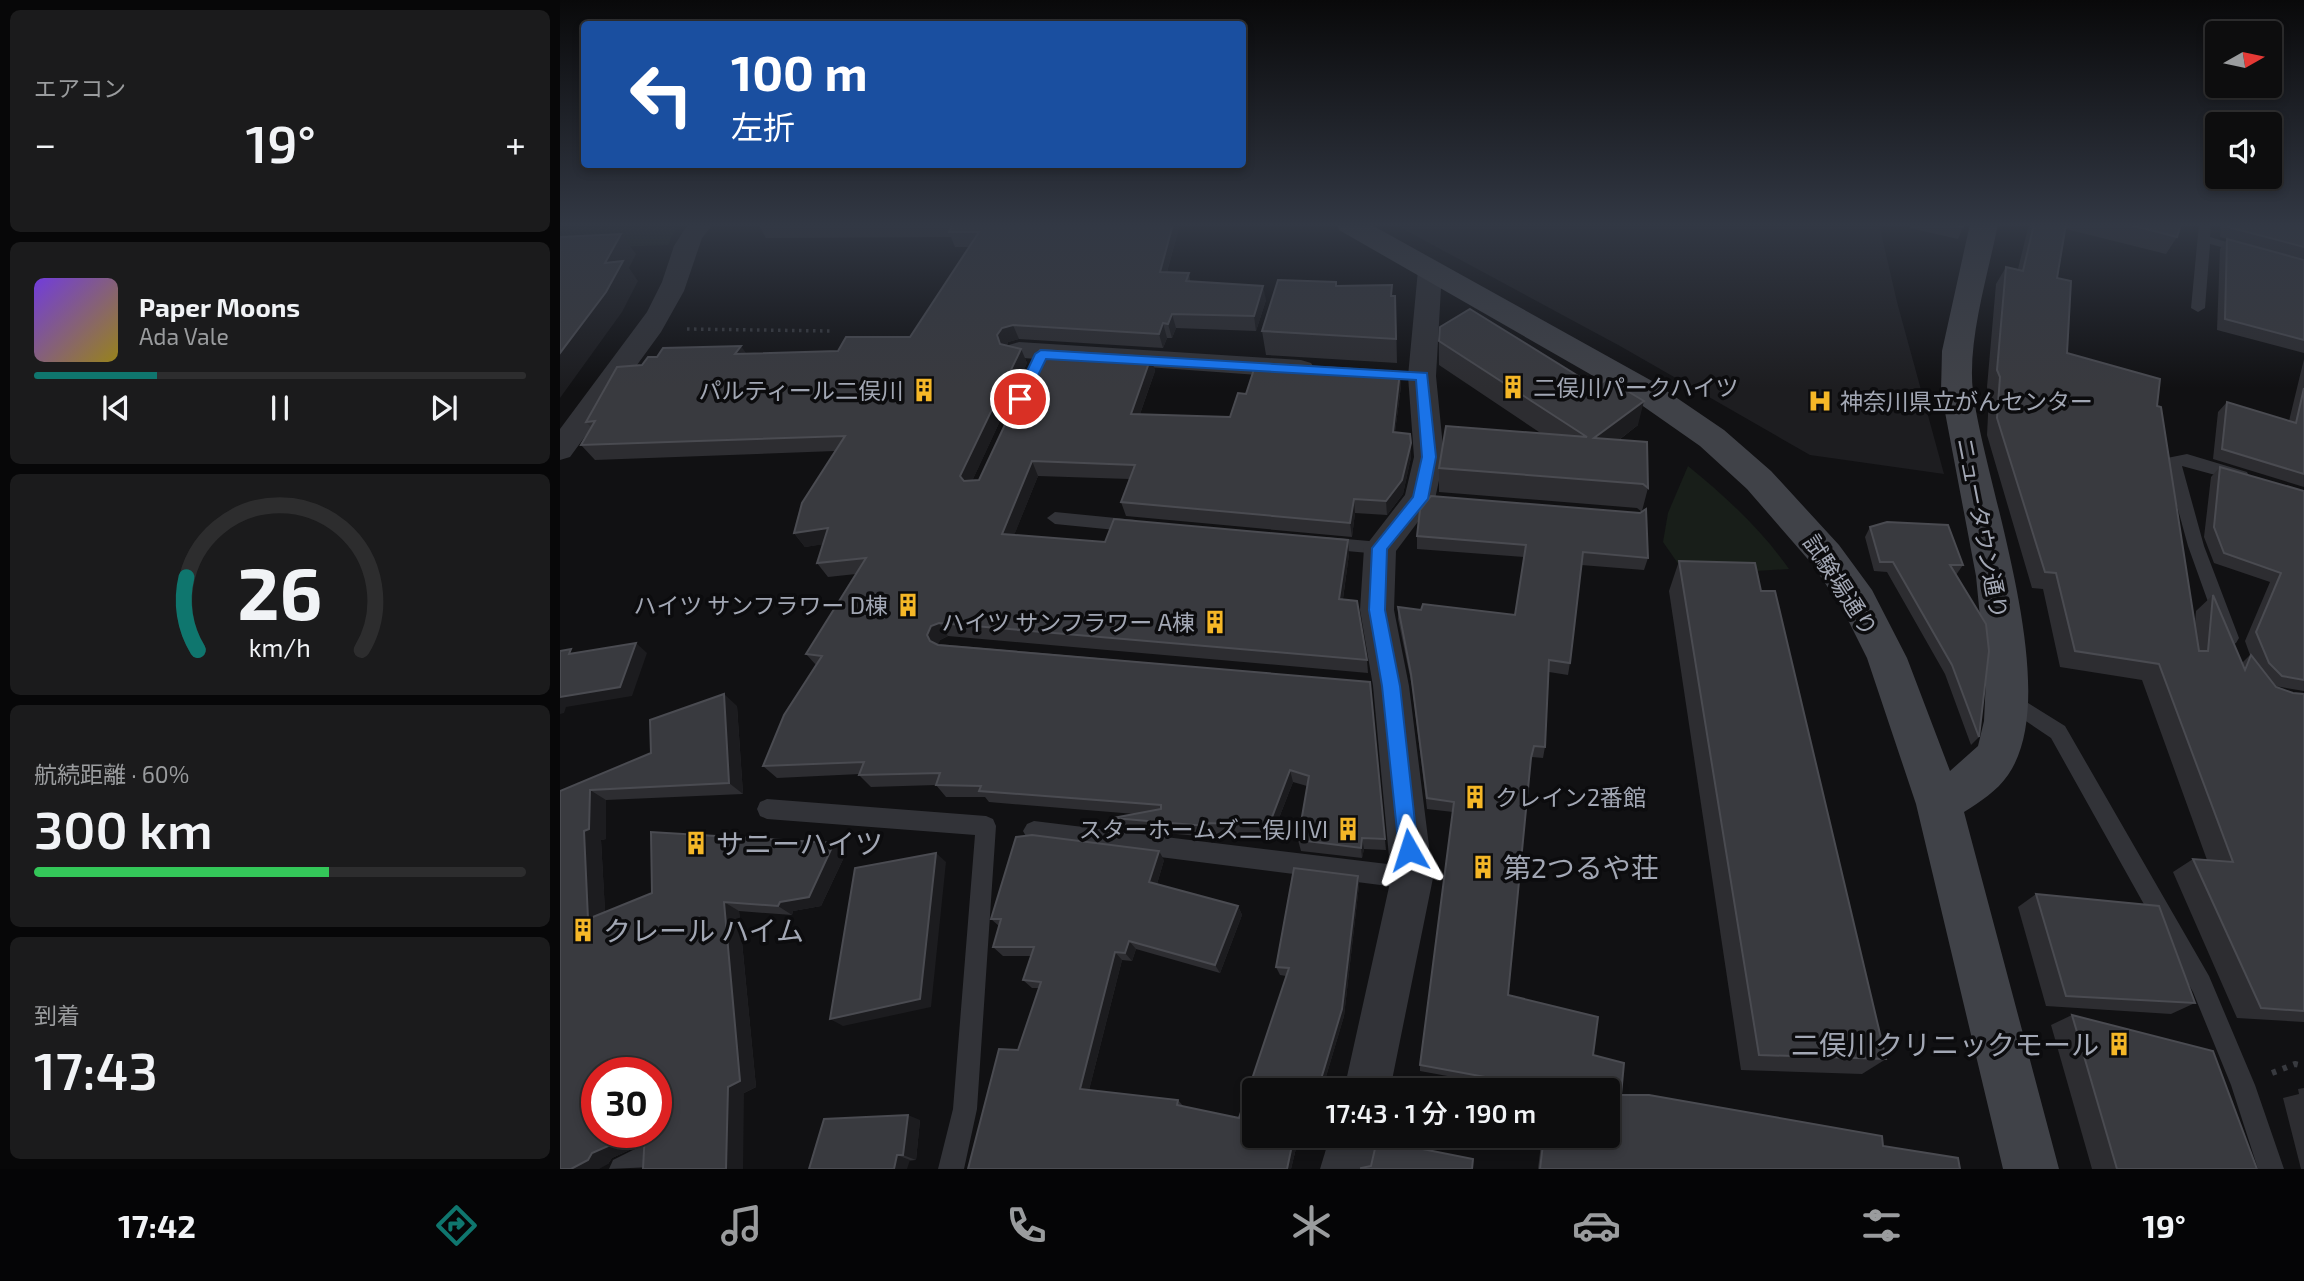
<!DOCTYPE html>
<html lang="ja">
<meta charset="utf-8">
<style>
:root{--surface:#0d0d0e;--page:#1b1b1c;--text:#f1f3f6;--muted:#9a9c9e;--line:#2d2d2e;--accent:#0f766e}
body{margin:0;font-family:"Exo 2","Noto Sans JP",sans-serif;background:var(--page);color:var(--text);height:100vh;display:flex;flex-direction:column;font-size:26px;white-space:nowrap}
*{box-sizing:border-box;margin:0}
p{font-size:23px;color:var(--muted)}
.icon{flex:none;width:38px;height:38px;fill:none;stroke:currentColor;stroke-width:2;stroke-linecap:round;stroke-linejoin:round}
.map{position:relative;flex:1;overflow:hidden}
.sheet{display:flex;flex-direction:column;gap:10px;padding:10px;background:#070708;width:560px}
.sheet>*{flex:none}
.top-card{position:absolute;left:21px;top:21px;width:665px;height:147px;border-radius:7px;box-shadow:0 4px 10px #0003,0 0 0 2px var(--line);background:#1a4fa0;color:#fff;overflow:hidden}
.needle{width:46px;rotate:81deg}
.buttons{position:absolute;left:1645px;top:21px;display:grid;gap:14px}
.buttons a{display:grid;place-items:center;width:77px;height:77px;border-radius:7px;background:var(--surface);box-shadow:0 4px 10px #0003,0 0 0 2px var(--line);font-size:35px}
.speed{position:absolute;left:21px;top:1057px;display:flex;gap:14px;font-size:35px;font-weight:700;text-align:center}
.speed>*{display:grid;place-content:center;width:91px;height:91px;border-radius:50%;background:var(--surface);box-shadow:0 4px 10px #0003,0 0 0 2px var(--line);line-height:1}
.speed .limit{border:10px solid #d22;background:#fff;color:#111}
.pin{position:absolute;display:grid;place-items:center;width:60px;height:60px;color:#fff;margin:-30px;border:4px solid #fff;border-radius:50%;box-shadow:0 2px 7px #0007}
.me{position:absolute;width:77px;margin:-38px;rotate:354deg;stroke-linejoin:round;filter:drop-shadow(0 0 5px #0008)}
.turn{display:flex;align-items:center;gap:24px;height:147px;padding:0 35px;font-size:32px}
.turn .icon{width:91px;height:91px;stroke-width:2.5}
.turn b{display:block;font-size:49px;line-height:60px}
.big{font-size:52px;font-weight:600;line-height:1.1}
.sheet .card{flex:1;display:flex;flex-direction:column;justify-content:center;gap:10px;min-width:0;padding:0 24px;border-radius:10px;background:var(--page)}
.sheet .dial{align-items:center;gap:0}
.dial svg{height:182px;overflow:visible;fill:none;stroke:var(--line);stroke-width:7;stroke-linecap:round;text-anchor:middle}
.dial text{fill:var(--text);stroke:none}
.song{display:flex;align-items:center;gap:21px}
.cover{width:84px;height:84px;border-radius:10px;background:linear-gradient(135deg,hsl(260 70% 55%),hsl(50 70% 35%))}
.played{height:7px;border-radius:4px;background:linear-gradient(90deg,var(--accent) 25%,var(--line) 25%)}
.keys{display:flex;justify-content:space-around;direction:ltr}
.heat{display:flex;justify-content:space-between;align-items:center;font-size:38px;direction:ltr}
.charge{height:10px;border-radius:5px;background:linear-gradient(90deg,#34c759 60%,var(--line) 0)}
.trip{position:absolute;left:682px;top:1078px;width:378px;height:70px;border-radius:7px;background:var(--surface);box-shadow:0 4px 10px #0003,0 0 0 2px var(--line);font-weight:600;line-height:70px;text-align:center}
.tab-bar{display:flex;height:112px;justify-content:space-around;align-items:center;background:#050506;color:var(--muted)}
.tab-bar .icon{width:49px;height:49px}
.tab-bar .selected{color:var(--accent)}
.tab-bar b{font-size:32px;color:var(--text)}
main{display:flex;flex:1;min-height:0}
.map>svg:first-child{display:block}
.built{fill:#1d1d20}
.green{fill:#181e19}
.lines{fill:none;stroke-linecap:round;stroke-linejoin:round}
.path-far1{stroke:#383a3f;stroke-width:3.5;stroke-dasharray:2.5 4.5;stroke-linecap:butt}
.path{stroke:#383a3f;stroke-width:6;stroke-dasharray:4.5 7;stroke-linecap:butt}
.lane{fill:#323338;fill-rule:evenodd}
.street{fill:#323338;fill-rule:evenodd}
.secondary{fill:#404248;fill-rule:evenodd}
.wall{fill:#2d2d31}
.shaded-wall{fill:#1c1c1f}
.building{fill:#393a3f;stroke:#4a4b51;stroke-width:2}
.route{fill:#1a73e8;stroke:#114b97;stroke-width:2}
.labels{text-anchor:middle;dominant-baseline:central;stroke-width:7;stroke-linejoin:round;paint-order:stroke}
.poi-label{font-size:23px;fill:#a2a7b4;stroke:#0c0c0e;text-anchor:end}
.street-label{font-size:23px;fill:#a2a7b4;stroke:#0c0c0e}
.near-poi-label{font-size:28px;fill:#a2a7b4;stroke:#0c0c0e;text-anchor:start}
</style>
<main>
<section class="sheet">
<div class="card"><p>エアコン</p>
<div class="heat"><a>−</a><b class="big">19°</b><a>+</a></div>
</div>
<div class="card">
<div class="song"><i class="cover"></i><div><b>Paper Moons</b><p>Ada Vale</p></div></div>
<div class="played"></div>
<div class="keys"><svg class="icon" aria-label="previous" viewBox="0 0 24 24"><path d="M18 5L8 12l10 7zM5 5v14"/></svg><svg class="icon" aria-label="pause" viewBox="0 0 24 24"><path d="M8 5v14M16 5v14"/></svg><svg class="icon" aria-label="next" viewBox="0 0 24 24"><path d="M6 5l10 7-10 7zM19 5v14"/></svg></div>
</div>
<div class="card dial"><svg viewBox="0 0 100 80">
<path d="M14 69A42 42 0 1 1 86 69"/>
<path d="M14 69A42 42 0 0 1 9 37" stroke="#0f766e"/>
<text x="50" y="56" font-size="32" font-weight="700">26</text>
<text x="50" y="72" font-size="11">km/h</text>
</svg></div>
<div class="card"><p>航続距離 · 60%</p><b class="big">300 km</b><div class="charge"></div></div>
<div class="card"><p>到着</p><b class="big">17:43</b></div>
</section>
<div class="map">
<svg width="1744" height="1169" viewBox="0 0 1744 1169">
<rect width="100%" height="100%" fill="#111113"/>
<path class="built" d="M834 224H1319L1337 302 1384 474 1250 455 1060 346Z"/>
<g class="green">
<path d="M0 224H122L111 236 109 245 0 249Z"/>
<path d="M1128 466C1166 497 1201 529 1229 569L1126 575 1103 542 1108 513Z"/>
</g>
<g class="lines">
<path class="path-far1" d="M127 329 271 331"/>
<path class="path" d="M1712 1073 1735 1064 1744 1066"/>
<g class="lane">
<path d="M1639 224H1651L1650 237 1693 250 1687 254 1650 244 1645 308 1638 312 1631 308Z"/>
<path d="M1627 454 1687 472 1689 476 1681 482 1622 466 1644 546 1679 638 1676 643 1670 646 1664 643 1661 638 1628 546 1605 462 1607 458Z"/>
<path d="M495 512 576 520 584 526 576 532 495 524 487 518Z"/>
<path d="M764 537 820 542 828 548 820 554 764 549 756 543Z"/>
<path d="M1449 691 1505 726 1649 976 1695 1085 1724 1169H1698L1671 1085 1633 992 1491 738 1442 705 1439 699 1442 693Z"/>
<path d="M207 799 426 816 433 819 436 826 417 1109 404 1169H378L393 1109 415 835 207 819 200 816 197 809 200 802Z"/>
<path d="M474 821 852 867 860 871 863 878 860 885 852 889 474 841 467 838 463 831 467 824Z"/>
<path d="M83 1145 92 1149 96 1158 92 1167 49 1169 53 1160Z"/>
</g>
<g class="street">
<path d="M153 224 142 238 124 291 101 332 10 457 0 460V429L87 312 102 282 114 246 128 224Z"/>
<path d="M870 263 879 265 882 270 876 376 884 457 875 499 836 551 834 610 849 686 873 878 830 1090H784L831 878 813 686 800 610 804 548 845 495 854 457 848 376 858 270 861 265Z"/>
<path d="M459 342 741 360 751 363 755 369 751 375 741 378 449 357 446 351 449 345Z"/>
<path d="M770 1136H818L810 1169H760Z"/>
</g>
<path class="secondary" d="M776 224H810L1092 381 1164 430 1211 471 1279 545 1312 590 1347 658 1390 771 1418 746 1424 721 1426 679 1416 576 1381 391 1382 351 1410 224H1438C1428 275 1407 341 1413 392 1425 486 1505 693 1448 775 1437 791 1420 802 1404 812L1499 1169H1443L1356 804 1307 658 1283 610 1253 565 1187 489 1140 446 1070 397 779 230Z"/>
</g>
<g class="wall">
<path d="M198 224H620L607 272 629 273 630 281 706 300 696 331 616 328 612 338H607L603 348 459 339 448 342 447 345 461 349 467 363 412 481 419 480 591 357 595 371 580 414 670 417 686 394 840 372 841 386 835 432 851 457 843 494 827 515 795 513 792 537 566 516 561 502 569 479 478 476 454 535 545 542 789 554 783 599 807 660 808 673 388 636 380 640 378 644 810 682 826 850 804 849 802 858 741 851 738 840 747 786 733 782 712 836 651 834 650 837 560 829 553 818 575 814 429 802 425 797H386L376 785 311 787 299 775 300 774 217 778 203 766 256 665 246 654 296 574 268 577 257 563 263 544 245 547 234 533 275 451 35 460 21 445 31 427 26 422 82 365 97 357 278 351 350 337 409 247H395L391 237 206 238Z"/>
<path d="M1351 224H1404L1398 239 1350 228Z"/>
<path d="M1469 224H1621L1617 237 1606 254 1506 229 1497 278 1507 353 1597 406 1635 623 1636 611 1653 595 1682 663 1690 655 1685 641 1710 582 1654 563 1644 537 1651 477 1660 467 1744 491V691L1715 686 1733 693 1744 694V1022L1677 1018 1613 872 1633 859 1647 860 1582 680 1500 667 1483 589 1472 588 1427 435 1429 395 1427 387 1436 284 1446 267 1458 269Z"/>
<path d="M1661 224H1744V259L1660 237Z"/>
<path d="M1667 239 1744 260V353L1657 330 1660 249Z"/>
<path d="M776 282 777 286 832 285V296L836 319 837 363 706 355 702 331Z"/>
<path d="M879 341 1078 425 1059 440 1088 488 1082 511 1088 558 1084 570 1021 565 1010 663 1008 675 989 672 985 747 983 758 972 757 970 764 948 995 1033 1055 1061 1095 1323 1146 1400 1169H978L982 1136H1048V1090H964L860 1071V1065L893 812 867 809 852 686 838 619V607L861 610 955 615 964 557 857 549V536L1080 513 1082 512 1077 508 879 492V468L982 434 879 365Z"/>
<path d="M1744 359V487L1653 459 1658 412 1667 402 1729 421Z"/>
<path d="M1310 527 1403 565 1396 575 1419 737 1411 745 1385 674 1327 572 1314 571 1305 537Z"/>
<path d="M1119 561 1201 591 1326 1059 1302 1074 1181 1070 1109 591Z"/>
<path d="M177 706 183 794 46 800V839L41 840 45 912 92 893 172 837 174 838 286 853 261 906 233 911 232 915 179 911 196 1087 85 1143 52 1158 48 1164 0 791 91 753Z"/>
<path d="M604 860 597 884 678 906 682 915 660 973 576 949 572 961 562 960 529 1090 618 1100 624 1107 679 1118 726 976 720 975 716 967 798 876 799 885 784 1016 762 1090H695L739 1136 731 1169H408L458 1050 479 988H472L463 980 471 956H443L433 947 439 926 431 919Z"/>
<path d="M1476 894 1635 1003 1611 1014 1486 1006 1458 907Z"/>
<path d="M1512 1015 1697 1169H1532L1491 1025Z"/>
<path d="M1744 1088V1169H1741L1723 1098 1739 1094 1738 1089Z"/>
<path d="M360 1120 356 1160 249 1169Z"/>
</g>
<g class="shaded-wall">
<path d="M613 224H620L603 286 600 272Z"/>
<path d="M61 234 76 254 69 268 78 281 62 312 0 398V353L45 263Z"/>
<path d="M703 286 706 300 696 331 694 316Z"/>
<path d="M612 314 616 328 612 338 608 324Z"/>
<path d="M603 323 607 338 603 348 599 334Z"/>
<path d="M453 325 459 339 448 342 444 350 447 358 437 335 442 328Z"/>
<path d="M181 346 191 360 175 354Z"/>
<path d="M461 349 467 363 408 490 400 476Z"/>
<path d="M591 357 595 371 575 428 571 414Z"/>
<path d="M840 372 841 386 833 447V432Z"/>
<path d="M1084 401 1078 425 1030 462 1034 438Z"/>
<path d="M851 443V457L843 494 827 515 826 501Z"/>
<path d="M472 461 478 476 449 548 442 534Z"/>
<path d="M794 499 795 513 792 537 790 523Z"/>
<path d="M268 528 278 542 245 547 234 533Z"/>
<path d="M788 540 789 554 781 612 779 599Z"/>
<path d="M379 623 388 636 380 640 377 648 370 641 367 635 371 626Z"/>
<path d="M76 643 87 653 72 696 6 707 4 713 0 714V697Z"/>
<path d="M164 694 177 706 183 794 169 783Z"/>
<path d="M730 770 733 782 712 836 709 825Z"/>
<path d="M30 790 46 800V839L41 840 46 927 28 919 24 831Z"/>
<path d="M646 823 651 834 650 837 646 826Z"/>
<path d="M802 838 804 849 802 858 801 848Z"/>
<path d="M274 843 286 853 261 906 233 911 232 915 218 906 220 902Z"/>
<path d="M599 851 604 860 595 891 589 882Z"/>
<path d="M376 853 386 862 371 1007 283 1026 270 1019Z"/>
<path d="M798 876 799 885 784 1016 762 1090H758Z"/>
<path d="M164 902 179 911 196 1087 184 1093 183 1169H166Z"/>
<path d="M678 906 682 915 660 973 655 965Z"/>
<path d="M569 941 576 949 572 961 565 953Z"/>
<path d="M555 952 562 960 528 1094 520 1089Z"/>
<path d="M348 1115 360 1120 356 1160 343 1155Z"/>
<path d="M80 1132H96L104 1134 52 1158 48 1164 39 1169H11L32 1153Z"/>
<path d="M734 1136H739L731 1169H727Z"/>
<path d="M337 1155 350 1160 347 1169H334Z"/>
</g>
<g class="building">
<path d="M393 224H613L600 272 629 273 626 281 703 286 694 316 612 314 608 324 603 323 599 334 453 325 442 328 437 335 440 344 461 349 400 476 404 481 419 480 480 350 591 357 571 414 670 417 678 393 686 394 696 363 840 372 833 432 850 434 851 443 842 480 826 501 794 499 790 523 561 502 575 465 472 461 442 534 545 542 554 519 788 540 779 599 797 601 807 660 379 623 371 626 367 635 370 641 378 645 810 682 825 839 802 838 801 848 738 840 749 776 730 770 709 825 646 823V826L553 818 601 809V805L419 791 421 786 376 785 380 773 299 775 304 762 203 766 224 715 262 656 246 654 306 558 257 563 268 528 234 533 242 503 285 436 21 445 35 421 26 422 57 367 82 365 88 357H97L103 348 181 346 175 354 278 351 286 337H350L419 232H389Z"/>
<path d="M1391 224H1404L1403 227Z"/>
<path d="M1474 224H1506L1497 278 1511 281 1507 353 1600 379 1597 406 1601 407 1639 651H1648L1653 595 1685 670 1691 655 1716 687 1733 693 1744 694V1011L1701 1008 1633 859 1673 862 1599 664 1515 651 1496 573 1485 572 1437 418 1440 377 1437 370 1446 267 1463 271Z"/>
<path d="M1567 224H1621L1617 237Z"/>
<path d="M1668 224H1744V247L1668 227Z"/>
<path d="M61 234 45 263 63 261 46 292 0 353V237Z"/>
<path d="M1667 239 1744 260V340L1665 319Z"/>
<path d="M718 280 776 282V286L832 285 831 296H835L836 339 702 331Z"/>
<path d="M910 309 1036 387 1047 379 1084 401 1034 438 1087 442 1088 488 1083 484 879 468 886 426 1027 437 879 341 880 327Z"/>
<path d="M1744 388V474L1662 449 1667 402 1736 423Z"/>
<path d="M1660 467 1744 491V680L1722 676 1709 663 1696 632 1721 573 1664 553 1654 527Z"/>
<path d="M871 496 1080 513 1086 509 1088 558 1023 552 1010 663 989 660 985 747 974 746 971 758 948 995 1038 1017 1033 1055 1064 1063 1061 1095H1089L1322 1136 1323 1146 1398 1158 1400 1169H980L984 1136H1048V1090H991V1089L860 1065 894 802 867 798 851 674 838 607 861 610 863 604 955 615 966 545 857 536 860 510Z"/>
<path d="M1327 522 1388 525 1403 565H1390L1426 624 1429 651 1419 737 1392 665 1333 562H1320L1310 527Z"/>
<path d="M1119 561 1195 563 1201 591H1215L1326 1059 1199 1055Z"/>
<path d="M76 643 60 687 0 697V651L11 649 9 654Z"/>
<path d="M164 694 169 783 30 790 29 829 24 831 28 919 92 893 91 832 172 837V842L175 837 274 843 249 897 220 902 218 906 164 902 180 1081 168 1087 166 1169H83L85 1132H96V1073H37V1132H80L32 1153 28 1160 11 1169H0V791L91 753 90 720Z"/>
<path d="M472 835 599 851 589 882 678 906 655 965 569 941 565 953 555 952 520 1089 618 1100 617 1105 679 1118 729 968 716 967 734 868 798 876 782 1009 758 1089 746 1086 745 1090H695V1136H734L727 1169H408L439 1049 458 1050 481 982 463 980 474 947H433L441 919H431L456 837Z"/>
<path d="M376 853 360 999 270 1019 295 868Z"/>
<path d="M1476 894 1599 906 1635 1003 1506 996Z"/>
<path d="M1512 1015 1653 1051 1697 1169H1557Z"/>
<path d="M348 1115 343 1155H337L334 1169H249L264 1119Z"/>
<path d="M817 1140 913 1159 912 1169H801V1168L811 1166Z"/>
</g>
<linearGradient id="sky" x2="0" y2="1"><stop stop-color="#09090a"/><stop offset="0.58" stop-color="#323844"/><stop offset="1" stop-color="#323844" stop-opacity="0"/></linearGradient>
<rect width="1744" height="388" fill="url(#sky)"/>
<path class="route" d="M481 350 867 373 876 457 868 499 827 549 825 610 840 686 858 850 855 857 849 859 842 857 839 850 822 686 809 610 812 548 853 497 862 457 856 380 486 359 465 402H456L454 399 475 354Z"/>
<defs>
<g id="building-bare" transform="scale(1.89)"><path d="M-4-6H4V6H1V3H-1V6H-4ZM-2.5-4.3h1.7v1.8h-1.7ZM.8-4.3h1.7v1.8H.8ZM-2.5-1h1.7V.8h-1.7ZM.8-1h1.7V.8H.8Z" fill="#f5b727" stroke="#0c0c0e" stroke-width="2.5" paint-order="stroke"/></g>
<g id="hospital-bare" transform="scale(1.89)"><path d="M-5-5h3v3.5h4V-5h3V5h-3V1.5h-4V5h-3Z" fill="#f5b727" stroke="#0c0c0e" stroke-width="2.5" paint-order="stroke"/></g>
</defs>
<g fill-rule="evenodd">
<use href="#building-bare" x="953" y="387"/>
<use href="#building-bare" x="364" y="390"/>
<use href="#hospital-bare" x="1260" y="401"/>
<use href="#building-bare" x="348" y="605"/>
<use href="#building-bare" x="655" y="622"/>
<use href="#building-bare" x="915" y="797"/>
<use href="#building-bare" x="788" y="829"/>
<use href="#building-bare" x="136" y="843"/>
<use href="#building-bare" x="923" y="867"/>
<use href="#building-bare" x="23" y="930"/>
<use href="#building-bare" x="1559" y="1044"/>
</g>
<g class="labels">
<g class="poi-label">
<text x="973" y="387" text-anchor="start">二俣川パークハイツ</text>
<text x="344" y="390">パルティール二俣川</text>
<text x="1280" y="401" text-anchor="start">神奈川県立がんセンター</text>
<text x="328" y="605">ハイツ サンフラワー D棟</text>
<text x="635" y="622">ハイツ サンフラワー A棟</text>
<text x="935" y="797" text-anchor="start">クレイン2番館</text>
<text x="768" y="829">スターホームズ二俣川VI</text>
</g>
<g class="street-label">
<text transform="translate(1423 528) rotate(79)">ニュータウン通り</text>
<text transform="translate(1281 585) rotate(57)">試験場通り</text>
</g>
<g class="near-poi-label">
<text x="156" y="843">サニーハイツ</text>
<text x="943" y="867">第2つるや荘</text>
<text x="43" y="930">クレール ハイム</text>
<text x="1539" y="1044" text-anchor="end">二俣川クリニックモール</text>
</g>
</g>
</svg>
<div class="buttons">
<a><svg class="needle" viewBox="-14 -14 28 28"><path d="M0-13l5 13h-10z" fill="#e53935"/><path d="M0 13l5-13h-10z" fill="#9a9c9e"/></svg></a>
<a><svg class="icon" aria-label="sound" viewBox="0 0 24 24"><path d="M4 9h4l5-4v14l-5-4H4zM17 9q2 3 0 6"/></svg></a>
</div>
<div class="speed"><div class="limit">30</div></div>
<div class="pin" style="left:460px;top:399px;background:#d93025"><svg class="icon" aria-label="arrive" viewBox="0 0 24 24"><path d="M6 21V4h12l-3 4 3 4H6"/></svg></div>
<svg class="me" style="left:849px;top:850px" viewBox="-20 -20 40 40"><path d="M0-17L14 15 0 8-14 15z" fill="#1a73e8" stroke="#fff" stroke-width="4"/></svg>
<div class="trip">17:43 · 1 分 · 190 m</div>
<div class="top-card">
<div class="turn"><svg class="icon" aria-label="left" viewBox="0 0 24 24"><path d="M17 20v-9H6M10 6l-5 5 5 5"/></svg><div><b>100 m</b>左折</div></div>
</div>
</div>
</main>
<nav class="tab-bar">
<b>17:42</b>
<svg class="icon selected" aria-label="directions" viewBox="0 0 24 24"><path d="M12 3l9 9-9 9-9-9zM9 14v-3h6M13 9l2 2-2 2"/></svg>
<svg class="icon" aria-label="music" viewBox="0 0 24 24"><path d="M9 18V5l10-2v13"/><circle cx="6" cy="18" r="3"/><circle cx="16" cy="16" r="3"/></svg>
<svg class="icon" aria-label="phone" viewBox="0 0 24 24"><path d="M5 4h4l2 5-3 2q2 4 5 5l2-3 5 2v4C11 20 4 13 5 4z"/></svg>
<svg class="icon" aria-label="climate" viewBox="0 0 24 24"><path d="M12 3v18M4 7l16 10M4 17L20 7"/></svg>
<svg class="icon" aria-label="car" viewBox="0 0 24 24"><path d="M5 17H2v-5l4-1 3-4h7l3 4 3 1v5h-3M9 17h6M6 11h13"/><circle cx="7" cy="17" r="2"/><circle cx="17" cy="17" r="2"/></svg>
<svg class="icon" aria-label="filters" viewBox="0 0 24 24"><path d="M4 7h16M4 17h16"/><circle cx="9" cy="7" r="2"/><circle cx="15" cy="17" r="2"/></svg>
<b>19°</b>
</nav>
